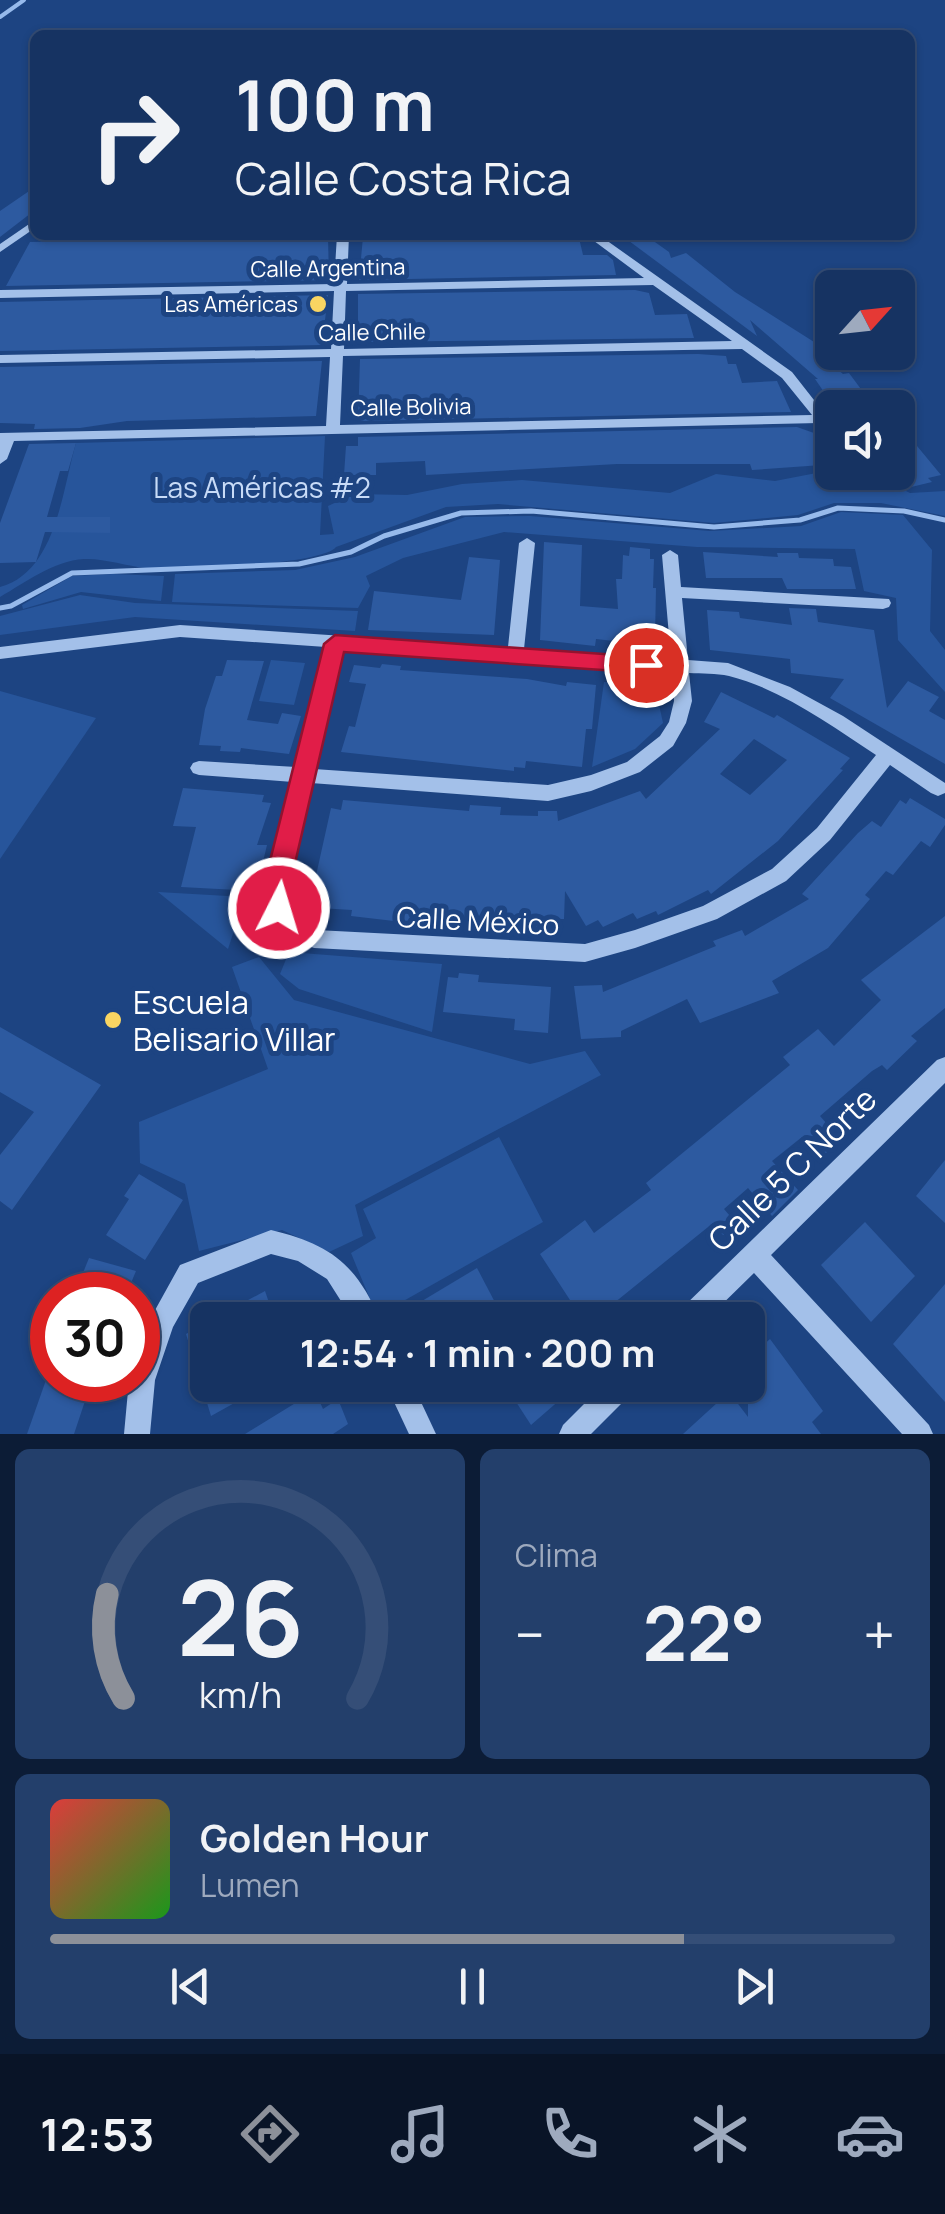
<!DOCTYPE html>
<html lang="es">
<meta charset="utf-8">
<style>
:root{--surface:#163362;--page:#233f6b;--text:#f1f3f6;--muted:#9eaabe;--line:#354e77;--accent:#8c9099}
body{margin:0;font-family:Manrope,sans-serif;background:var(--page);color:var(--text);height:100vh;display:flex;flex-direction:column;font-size:38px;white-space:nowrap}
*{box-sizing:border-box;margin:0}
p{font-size:32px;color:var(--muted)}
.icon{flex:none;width:55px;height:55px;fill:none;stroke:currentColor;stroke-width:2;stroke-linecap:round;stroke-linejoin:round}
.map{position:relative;height:1434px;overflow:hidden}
.panel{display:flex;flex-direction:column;gap:15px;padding:15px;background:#0c1c36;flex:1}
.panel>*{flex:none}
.banner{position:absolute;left:30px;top:30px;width:885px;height:210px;border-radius:15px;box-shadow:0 2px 8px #0004,0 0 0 2px var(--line);background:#163362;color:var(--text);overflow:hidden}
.needle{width:65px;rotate:63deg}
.buttons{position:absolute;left:815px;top:270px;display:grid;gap:20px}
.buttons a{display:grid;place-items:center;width:100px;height:100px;border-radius:15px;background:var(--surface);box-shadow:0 2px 8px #0004,0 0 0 2px var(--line);font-size:50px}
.speed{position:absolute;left:30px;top:1272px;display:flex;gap:20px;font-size:50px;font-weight:700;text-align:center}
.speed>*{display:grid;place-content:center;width:130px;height:130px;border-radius:50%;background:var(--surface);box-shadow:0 2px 8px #0004,0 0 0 2px var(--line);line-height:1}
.speed .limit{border:15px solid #d22;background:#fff;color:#111}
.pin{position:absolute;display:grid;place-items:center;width:85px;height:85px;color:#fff;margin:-42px;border:5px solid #fff;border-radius:50%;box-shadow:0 2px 10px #0007}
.me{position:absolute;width:110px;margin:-55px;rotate:5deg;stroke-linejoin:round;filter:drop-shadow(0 0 8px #0008)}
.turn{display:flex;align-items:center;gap:35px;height:210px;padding:0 40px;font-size:45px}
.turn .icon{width:130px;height:130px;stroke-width:2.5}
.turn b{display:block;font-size:70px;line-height:85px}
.big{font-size:75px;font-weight:700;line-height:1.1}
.panel .widget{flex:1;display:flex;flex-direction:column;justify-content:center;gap:15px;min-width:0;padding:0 35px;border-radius:15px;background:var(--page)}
.panel .dial{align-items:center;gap:0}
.dial svg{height:260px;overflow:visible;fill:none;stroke:var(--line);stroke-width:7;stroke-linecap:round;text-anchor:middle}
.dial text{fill:var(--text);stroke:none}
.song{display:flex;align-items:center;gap:30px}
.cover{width:120px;height:120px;border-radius:15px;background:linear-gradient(135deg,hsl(0 70% 55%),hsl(120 70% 35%))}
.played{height:10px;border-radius:5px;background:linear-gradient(90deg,var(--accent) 75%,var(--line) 75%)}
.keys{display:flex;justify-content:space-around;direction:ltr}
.heat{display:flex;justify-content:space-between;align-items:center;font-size:55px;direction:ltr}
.panel .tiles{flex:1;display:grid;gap:15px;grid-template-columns:1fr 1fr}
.widget:last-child{grid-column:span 2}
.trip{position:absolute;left:190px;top:1302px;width:575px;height:100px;border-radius:15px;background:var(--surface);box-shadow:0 2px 8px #0004,0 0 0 2px var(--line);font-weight:700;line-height:100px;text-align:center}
.menu{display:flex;height:160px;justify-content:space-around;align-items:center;background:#091427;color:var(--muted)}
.menu .icon{width:70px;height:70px}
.menu .current{color:var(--accent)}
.menu b{font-size:45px;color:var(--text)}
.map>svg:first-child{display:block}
.green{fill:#27559b}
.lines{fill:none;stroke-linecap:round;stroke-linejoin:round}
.stream-far1{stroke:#97baeb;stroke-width:4}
.stream{stroke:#97baeb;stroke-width:5}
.building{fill:#2d5aa0;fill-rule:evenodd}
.minor{fill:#a3c0e9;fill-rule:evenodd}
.route{fill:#e11d48;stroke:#92132f;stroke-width:2.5}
.poi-dot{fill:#f9d562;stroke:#1d4482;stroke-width:4}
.labels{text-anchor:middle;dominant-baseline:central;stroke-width:10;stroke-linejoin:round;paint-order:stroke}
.far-street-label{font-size:22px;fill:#fff;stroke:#1d4482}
.far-poi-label{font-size:22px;fill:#fff;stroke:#1d4482;text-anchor:end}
.park-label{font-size:28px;fill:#c8dbf7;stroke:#1d4482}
.street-label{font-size:28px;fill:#fff;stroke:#1d4482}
.near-poi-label{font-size:32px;fill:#fff;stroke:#1d4482;text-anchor:start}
.near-street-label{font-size:32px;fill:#fff;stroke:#1d4482}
</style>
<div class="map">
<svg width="945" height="1434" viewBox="0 0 945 1434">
<rect width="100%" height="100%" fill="#1d4482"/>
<g class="green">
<path d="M325 436 320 535 334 534 328 506 354 494 407 495 462 484 522 480 670 493 716 474 775 481 832 470 881 479 910 493 945 491V516L881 503H834L798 515 714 523 498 504 446 507 336 547C320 566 176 569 146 568 126 566 104 558 84 559 53 561 26 582 0 597V587C56 572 62 491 76 443Z"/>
<path d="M841 512 903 515 932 550 930 631 945 650V692L898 640 896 598 864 591 855 549 697 547 504 532 403 558 366 576 370 586 358 608 172 602 175 574 295 570 355 557 465 517 530 516 710 531 801 526Z"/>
<path d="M113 574 164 576 161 601 81 592 23 609 22 605 72 576Z"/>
<path d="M80 595 135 603 358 611 355 631 135 617 0 635V616Z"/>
<path d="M271 660 305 663 294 705 259 701Z"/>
<path d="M604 682 650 687 657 695 663 723 635 749 592 767Z"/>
<path d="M0 691 96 718 0 859Z"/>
<path d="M158 892 245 897 228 949Z"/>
<path d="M289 952 442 964 432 1032 299 989 280 974Z"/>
<path d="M259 957 294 1000 530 1064 585 1051 601 1075 355 1205 363 1236 329 1252 282 1230 199 1251 185 1184 140 1163 139 1122 268 1069 232 967Z"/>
<path d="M499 1137 543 1222 377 1316 351 1253 376 1238 363 1209Z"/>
</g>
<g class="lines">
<path class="stream-far1" d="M0 17 24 0"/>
<path class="stream" d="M0 608 11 606 72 573 299 564 351 552 384 536 461 513 531 511 714 527 800 520 838 508 904 511 945 520"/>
</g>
<g class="building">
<path d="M35 187V210L0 237V211Z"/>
<path d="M574 235 579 238 583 255H607L613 260 616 275 359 280 363 237Z"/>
<path d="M621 235H645L669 252 671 258 686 253 735 292 822 347 814 350 843 374 849 373 875 408H835L815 379H818L750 320 757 336Z"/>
<path d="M328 237 329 280 6 286 30 242Z"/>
<path d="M635 290 649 293 655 315 687 314 694 338 358 342V294Z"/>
<path d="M328 295 322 345 0 351V302Z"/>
<path d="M698 354 726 356 728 364H736L742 383 777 381 791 412 358 421 360 359Z"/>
<path d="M322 361 316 416 127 421 80 428 34 429 35 424 0 423V367Z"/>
<path d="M898 423 941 475 928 478 932 482 907 488 898 477Z"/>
<path d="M797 427 828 438 832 450 816 451 822 465 752 470 750 464H617L426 475 425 461 376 463V475H344L346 446H358V437Z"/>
<path d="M76 443 68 471H60L47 517H110V533L45 532 36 562 0 563V523L29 444Z"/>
<path d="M544 542 582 545 580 606 618 609 616 579H622L623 555 629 556 630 547 650 549V559H654L653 588H656L655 637H650L649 645 596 639 595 646 540 640Z"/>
<path d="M703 552 778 557 777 553H798L799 558 833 559 834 566 851 567 856 589H787L782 578H706Z"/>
<path d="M469 557 500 560 494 635 368 630 374 591 461 600Z"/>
<path d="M789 608 816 609 818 622 874 630 887 708 908 681 939 697 929 711 945 720V764L830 698 844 679 791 673 790 659 710 650 707 610 739 612 740 618 792 625Z"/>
<path d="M227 660 264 661 247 720 278 724 282 713 301 716 289 754 241 748 240 752 220 751 221 746 199 745 205 709 216 676H222Z"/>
<path d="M382 664 401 666 400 670 527 679 566 686 567 682 596 685 592 729H586L582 767 526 761 525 768 514 767V771L341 752 349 726 355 727 366 684 349 682 354 665 380 668Z"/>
<path d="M721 692 774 718 777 715 850 758 840 769 843 770 778 841 711 894 708 890 658 915 656 911 637 919 633 913 603 927 598 920 586 926 565 891 564 919H555L554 932 454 928 351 916 352 910 319 908 321 897 305 896 308 880H315L331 808 341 810 343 800 469 811 470 805 501 807 500 815 538 816V811H557L558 821 640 791 646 799 720 729 704 722ZM754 739 787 760 750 795 720 774Z"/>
<path d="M183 788 264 795 262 802 271 803 257 845H267L256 891 181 887 196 827 173 826Z"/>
<path d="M910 798 945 819V825L930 847 921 841 893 875 886 871 865 895 870 899 828 948 772 981 779 993 700 1023 687 999 621 1031V1037L581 1039 574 986 602 985 603 992 716 946 713 941 742 930 745 936 809 899 802 894 858 833 872 821 881 827 900 800 906 804Z"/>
<path d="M945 916V1008L911 1036 917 1041 887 1070 882 1065 872 1071 820 1116 841 1140 820 1158 802 1137 772 1161 798 1190 772 1216 748 1188 724 1209 736 1223 723 1235 713 1223 593 1320H583L540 1254 585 1220 594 1233 651 1190 646 1183 790 1065 783 1057 818 1029 834 1046 881 1000 861 980Z"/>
<path d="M459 973 479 975 478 982 551 987 548 1033 514 1030 515 1019 443 1012 448 977 458 978Z"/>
<path d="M0 1027 101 1085 12 1210 0 1201V1155L34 1112 0 1092Z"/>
<path d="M945 1160V1223L916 1196Z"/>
<path d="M139 1174 183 1200 145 1260 106 1235 129 1199 124 1196Z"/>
<path d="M865 1222 915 1276 871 1322 821 1265Z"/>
<path d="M89 1258 136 1271 126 1295H74Z"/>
<path d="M477 1268 499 1310 484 1320H424L417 1304Z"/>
<path d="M945 1284V1402L893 1344Z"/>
<path d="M265 1291 275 1320H211Z"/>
<path d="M208 1322V1385H267L211 1416 186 1334Z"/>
<path d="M770 1339 823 1411 812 1422 821 1434H683L729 1392 748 1417V1359Z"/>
<path d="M46 1380H92L74 1434H27Z"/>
<path d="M505 1385H577L531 1425Z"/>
<path d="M315 1391 323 1409 338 1399 348 1424 333 1434H245Z"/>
</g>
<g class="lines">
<g class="minor">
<path d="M35 220V228L0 252V244Z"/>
<path d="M337 235H349L347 284 644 278 586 235H599L792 372 832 423V435L827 434 819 423 14 441 7 459 0 464V433L326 426 330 357 0 363V355L331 349 334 291 0 298V290L334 284ZM653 285 732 341 344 349 346 291ZM742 349 782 378 812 415 340 425 343 356Z"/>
<path d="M527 538 535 543 524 649 671 659 662 555 670 550 678 555 681 587 889 599 891 603 889 607 883 609 682 598 688 660 728 663 790 687 843 716 945 783V793L938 796 931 793 890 765 830 840 786 881 717 919 635 948 585 962 314 948C284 937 270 916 267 885L293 782 199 775 193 773 190 768 193 763 199 761 296 767 326 647 180 637 0 659V647L180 625 508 647 519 543ZM342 648 672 671 674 701 669 722 660 736 627 762 591 775 548 785 314 769ZM689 673C702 674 716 673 729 676 781 689 832 726 876 755L817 828 772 869 703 906 635 930 585 944 316 930 294 912 287 885 311 783 548 801 591 791 640 772 673 746 686 723 692 701Z"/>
<path d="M945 1057V1083L771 1255 929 1425 933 1434H902L754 1273 706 1320H675L679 1311 937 1060Z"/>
<path d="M271 1230C329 1244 356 1263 380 1320H353L327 1279 298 1261 271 1254 198 1283 173 1327 155 1380 150 1434H124L129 1380H138V1356L149 1321 180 1265Z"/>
<path d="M386 1385H413L436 1434H409Z"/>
<path d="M603 1385H635L631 1394 591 1434H559L563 1425Z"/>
</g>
</g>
<path class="route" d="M335 635 646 657 657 665 646 673 344 652 290 885 292 908 288 917 279 920 270 917 264 885 324 644Z"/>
<g class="poi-dot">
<circle cx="318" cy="304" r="10"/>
<circle cx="113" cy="1020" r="10"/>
</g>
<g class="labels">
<g class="far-street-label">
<text transform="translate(328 268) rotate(-1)">Calle Argentina</text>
<text transform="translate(372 332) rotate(-1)">Calle Chile</text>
<text transform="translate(411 407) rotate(-1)">Calle Bolivia</text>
</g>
<g class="far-poi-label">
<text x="298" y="304">Las Américas</text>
</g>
<g class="park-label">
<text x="262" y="487">Las Américas #2</text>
</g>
<g class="street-label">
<text transform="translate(478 920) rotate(3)">Calle México</text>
</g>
<g class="near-poi-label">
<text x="133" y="1002">Escuela<tspan x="133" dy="37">Belisario Villar</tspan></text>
</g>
<g class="near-street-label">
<text transform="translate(792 1169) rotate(-44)">Calle 5 C Norte</text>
</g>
</g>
</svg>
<div class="buttons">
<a><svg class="needle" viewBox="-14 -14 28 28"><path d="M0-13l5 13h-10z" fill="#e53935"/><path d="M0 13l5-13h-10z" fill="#9eaabe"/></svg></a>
<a><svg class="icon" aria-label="sound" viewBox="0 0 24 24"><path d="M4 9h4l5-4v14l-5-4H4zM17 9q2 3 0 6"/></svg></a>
</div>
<div class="speed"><div class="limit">30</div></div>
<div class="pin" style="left:646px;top:665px;background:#d93025"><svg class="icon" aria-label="arrive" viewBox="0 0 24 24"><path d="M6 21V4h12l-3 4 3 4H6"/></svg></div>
<svg class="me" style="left:279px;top:908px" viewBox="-20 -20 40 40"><circle r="17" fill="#e11d48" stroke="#fff" stroke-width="3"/><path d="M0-11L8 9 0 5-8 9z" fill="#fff"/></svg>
<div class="trip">12:54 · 1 min · 200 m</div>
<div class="banner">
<div class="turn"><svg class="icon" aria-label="right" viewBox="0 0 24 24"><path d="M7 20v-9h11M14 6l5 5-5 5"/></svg><div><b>100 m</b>Calle Costa Rica</div></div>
</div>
</div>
<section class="panel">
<div class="tiles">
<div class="widget dial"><svg viewBox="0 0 100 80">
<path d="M14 69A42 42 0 1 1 86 69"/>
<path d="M14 69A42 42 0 0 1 9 37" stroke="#8c9099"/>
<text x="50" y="56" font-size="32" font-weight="700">26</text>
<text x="50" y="72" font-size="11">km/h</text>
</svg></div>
<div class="widget"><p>Clima</p>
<div class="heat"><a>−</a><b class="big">22°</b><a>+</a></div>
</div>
<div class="widget">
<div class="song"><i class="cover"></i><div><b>Golden Hour</b><p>Lumen</p></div></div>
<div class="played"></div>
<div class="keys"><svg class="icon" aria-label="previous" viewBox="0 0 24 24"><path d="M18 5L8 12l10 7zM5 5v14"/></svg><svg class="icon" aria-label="pause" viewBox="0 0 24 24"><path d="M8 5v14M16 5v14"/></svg><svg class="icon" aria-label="next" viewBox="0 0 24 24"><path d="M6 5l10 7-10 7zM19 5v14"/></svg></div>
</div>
</div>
</section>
<nav class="menu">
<b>12:53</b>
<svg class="icon current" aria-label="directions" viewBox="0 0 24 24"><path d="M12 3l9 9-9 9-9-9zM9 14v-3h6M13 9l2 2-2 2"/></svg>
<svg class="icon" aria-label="music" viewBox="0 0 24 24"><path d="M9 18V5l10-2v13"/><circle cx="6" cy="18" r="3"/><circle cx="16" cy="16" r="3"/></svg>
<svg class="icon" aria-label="phone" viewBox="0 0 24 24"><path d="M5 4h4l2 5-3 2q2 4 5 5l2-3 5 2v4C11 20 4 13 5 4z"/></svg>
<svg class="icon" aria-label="climate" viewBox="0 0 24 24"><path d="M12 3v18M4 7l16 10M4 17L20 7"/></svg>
<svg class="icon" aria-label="car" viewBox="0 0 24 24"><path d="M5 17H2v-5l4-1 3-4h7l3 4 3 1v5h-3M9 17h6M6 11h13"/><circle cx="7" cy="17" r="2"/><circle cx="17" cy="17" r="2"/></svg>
</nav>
